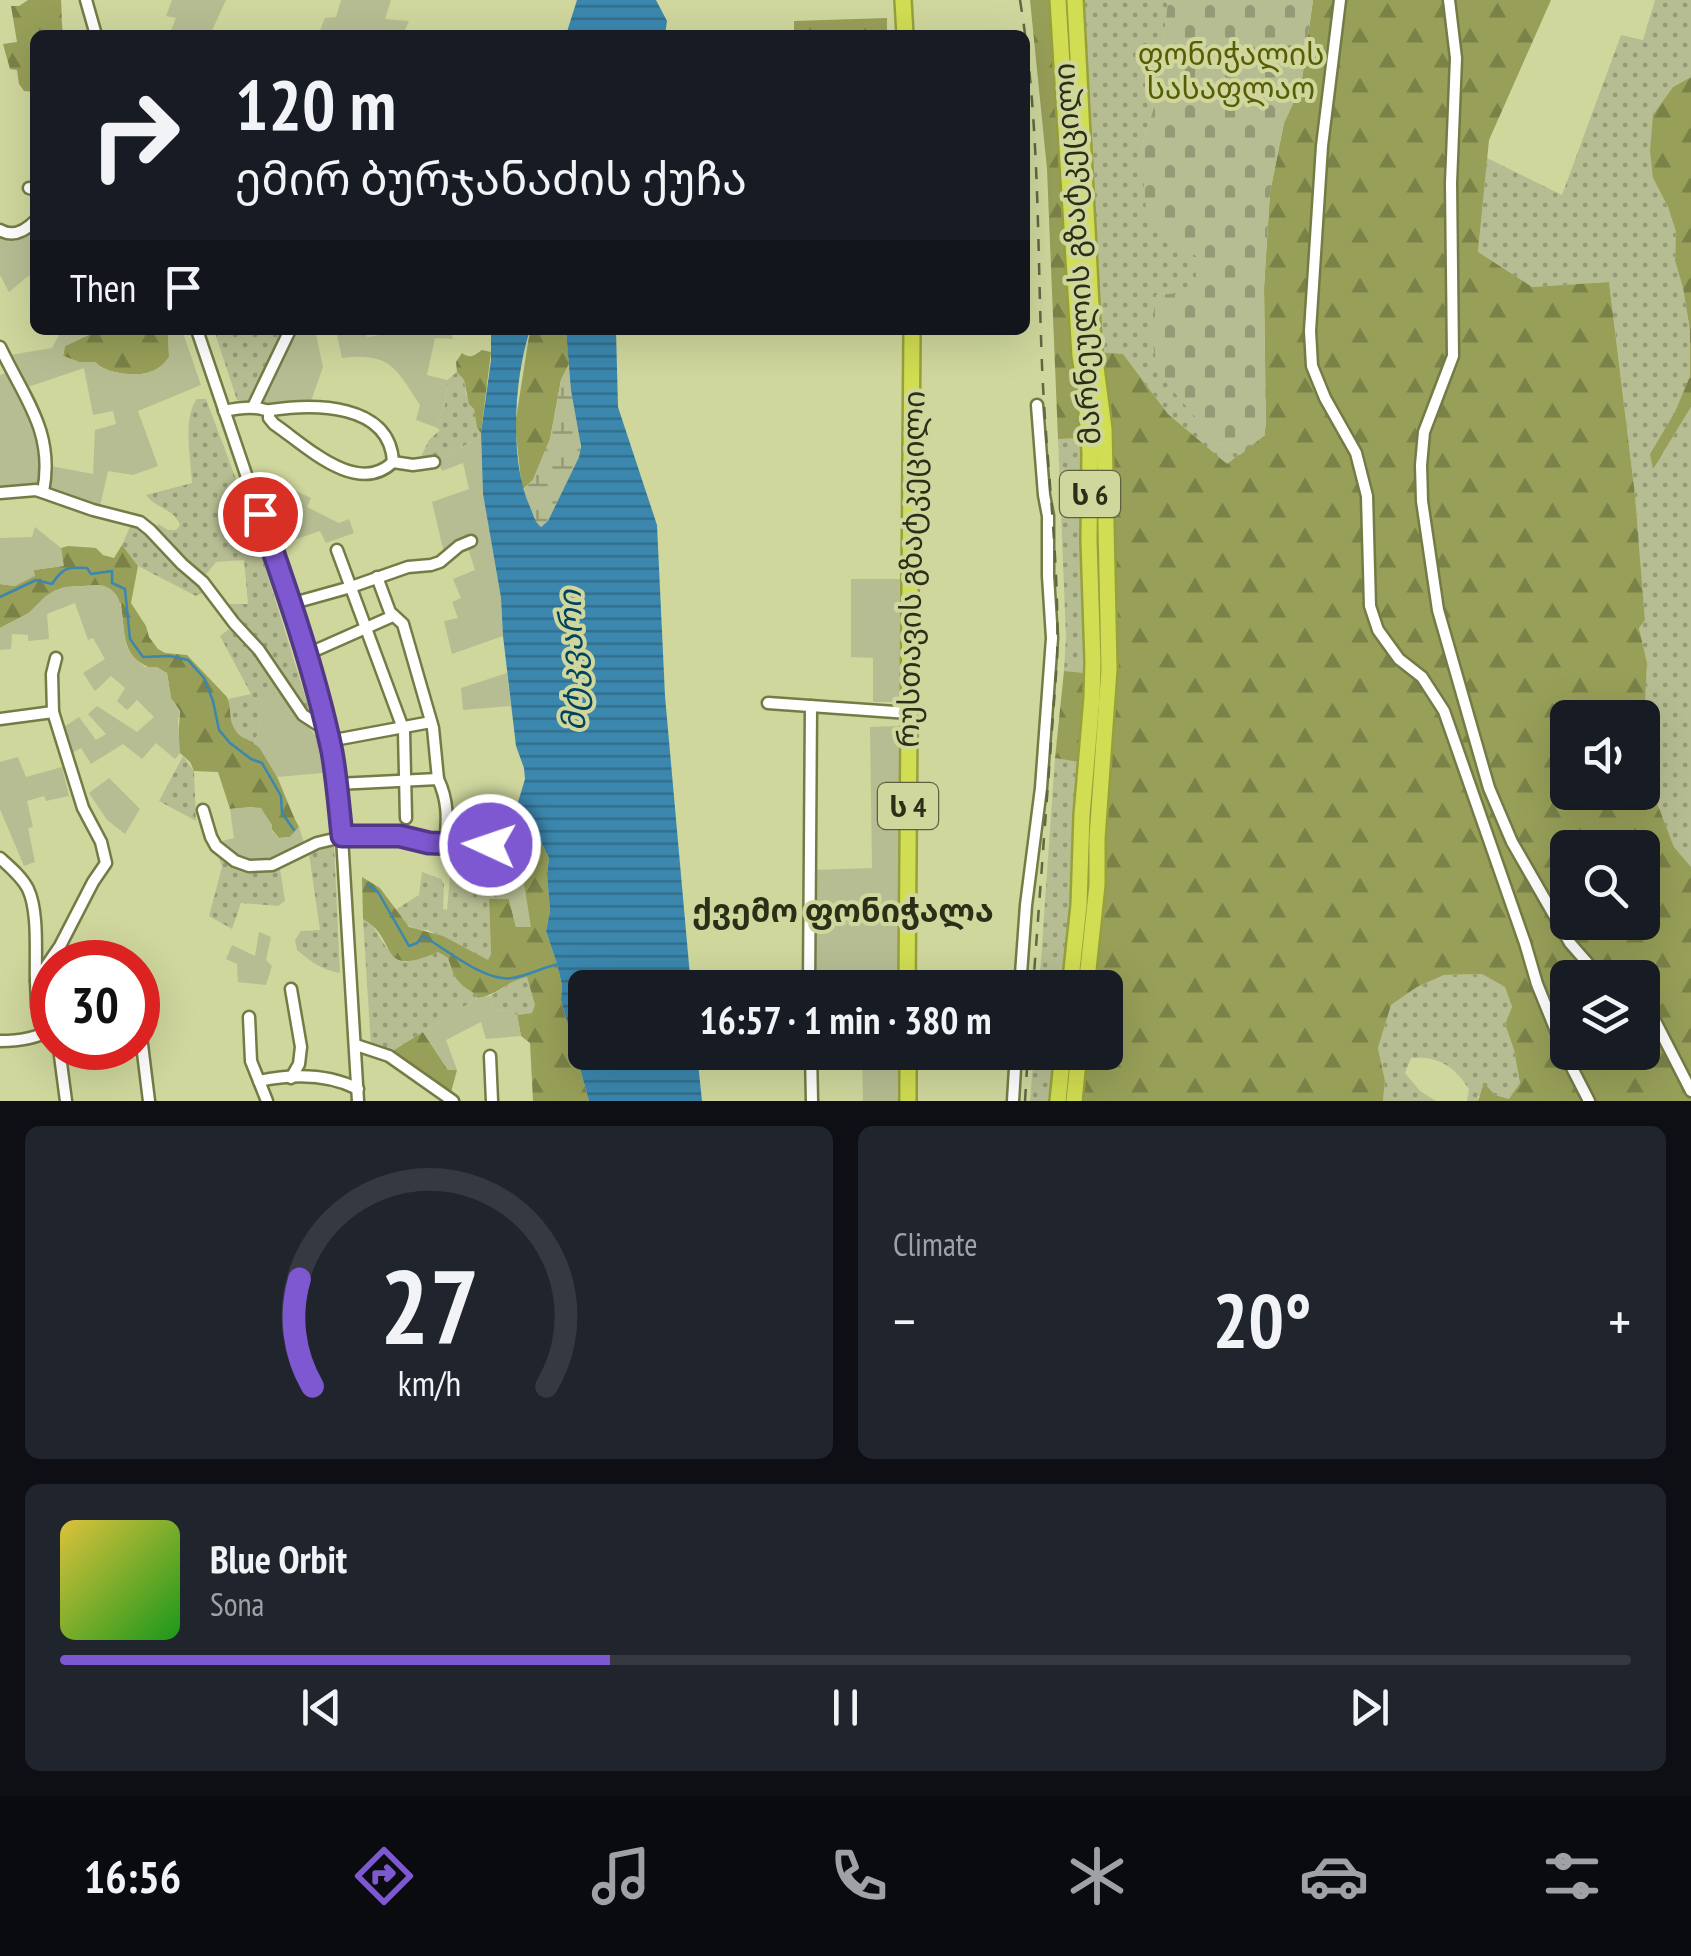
<!DOCTYPE html>
<meta charset="utf-8">
<style>
:root{--surface:#171b24;--page:#20242c;--text:#f1f3f6;--muted:#9ea1a6;--line:#363941;--accent:#7e58d1}
body{margin:0;font-family:"PT Sans Narrow","Noto Sans Georgian",sans-serif;background:var(--page);color:var(--text);height:100vh;display:flex;flex-direction:column;font-size:38px;white-space:nowrap}
*{box-sizing:border-box;margin:0}
p{font-size:32px;color:var(--muted)}
.icon{flex:none;width:55px;height:55px;fill:none;stroke:currentColor;stroke-width:2;stroke-linecap:round;stroke-linejoin:round}
.map{position:relative;height:1101px;overflow:hidden}
.details{display:flex;flex-direction:column;gap:25px;padding:25px;background:#0d0f14;flex:1}
.details>*{flex:none}
.banner{position:absolute;left:30px;top:30px;width:1000px;height:305px;border-radius:15px;box-shadow:0 10px 40px #0002;background:#171b24;color:var(--text);overflow:hidden}
.fabs{position:absolute;left:1550px;top:700px;display:grid;gap:20px}
.fabs a{display:grid;place-items:center;width:110px;height:110px;border-radius:15px;background:var(--surface);box-shadow:0 10px 40px #0002;font-size:50px}
.speed{position:absolute;left:30px;top:940px;display:flex;gap:20px;font-size:50px;font-weight:700;text-align:center}
.speed>*{display:grid;place-content:center;width:130px;height:130px;border-radius:50%;background:var(--surface);box-shadow:0 10px 40px #0002;line-height:1}
.speed .limit{border:15px solid #d22;background:#fff;color:#111}
.pin{position:absolute;display:grid;place-items:center;width:85px;height:85px;color:#fff;margin:-42px;border:5px solid #fff;border-radius:50%;box-shadow:0 2px 10px #0007}
.me{position:absolute;width:110px;margin:-55px;rotate:273deg;stroke-linejoin:round;filter:drop-shadow(0 0 8px #0008)}
.turn{display:flex;align-items:center;gap:35px;height:210px;padding:0 40px;font-size:45px}
.turn .icon{width:130px;height:130px;stroke-width:2.5}
.turn b{display:block;font-size:70px;line-height:85px}
.then{display:flex;align-items:center;height:95px;padding:0 40px;background:#0003;gap:20px;font-size:38px}
.big{font-size:75px;font-weight:700;line-height:1.1}
.details .tile{flex:1;display:flex;flex-direction:column;justify-content:center;gap:15px;min-width:0;padding:0 35px;border-radius:15px;background:var(--page)}
.details .dial{align-items:center;gap:0}
.dial svg{height:260px;overflow:visible;fill:none;stroke:var(--line);stroke-width:7;stroke-linecap:round;text-anchor:middle}
.dial text{fill:var(--text);stroke:none}
.song{display:flex;align-items:center;gap:30px}
.cover{width:120px;height:120px;border-radius:15px;background:linear-gradient(135deg,hsl(50 70% 55%),hsl(120 70% 35%))}
.played{height:10px;border-radius:5px;background:linear-gradient(90deg,var(--accent) 35%,var(--line) 35%)}
.keys{display:flex;justify-content:space-around;direction:ltr}
.heat{display:flex;justify-content:space-between;align-items:center;font-size:55px;direction:ltr}
.details .tiles{flex:1;display:grid;gap:25px;grid-template-columns:1fr 1fr}
.tile:last-child{grid-column:span 2}
.trip{position:absolute;left:568px;top:970px;width:555px;height:100px;border-radius:15px;background:var(--surface);box-shadow:0 10px 40px #0002;font-weight:700;line-height:100px;text-align:center}
.tabs{display:flex;height:160px;justify-content:space-around;align-items:center;background:#090b0e;color:var(--muted)}
.tabs .icon{width:70px;height:70px}
.tabs .on{color:var(--accent)}
.tabs b{font-size:45px;color:var(--text)}
.map>svg:first-child{display:block}
.grass{fill:url(#grass-dots)}
.forest{fill:url(#forest-firs);fill-rule:evenodd}
.wetland{fill:url(#wetland-marsh)}
.cemetery{fill:url(#cemetery-stones)}
.green{fill:#b7bd92}
.water{fill:url(#water-rules)}
.lines{fill:none;stroke-linecap:round;stroke-linejoin:round}
.stream{stroke:#3b87ae;stroke-width:2.5}
.minor-casing{stroke:#757b45;stroke-width:15}
.highway-casing{stroke:#97a03e;stroke-width:20}
.minor{stroke:#fff;stroke-width:10}
.highway{stroke:#d1dd52;stroke-width:15}
.rail{stroke:#616643;stroke-width:2.5;stroke-dasharray:12 12;stroke-linecap:butt}
.route-casing{stroke:#523988;stroke-width:25}
.route{stroke:#7e58d1;stroke-width:18}
.labels{text-anchor:middle;dominant-baseline:central;stroke-width:8;stroke-linejoin:round;paint-order:stroke}
.shield{fill:#cfd79d;stroke:#5d6140;stroke-width:2.5}
.shield-label{font-size:28px;font-weight:bold;fill:#2c2f18}
.park-label{font-size:30px;fill:#575d06;stroke:#cfd79d}
.street-label{font-size:30px;fill:#2c2f18;stroke:#cfd79d}
.water-label{font-size:32px;font-style:italic;fill:#02445f;stroke:#cfd79d}
.neighbourhood-label{font-size:32px;font-weight:bold;fill:#2c2f18;stroke:#cfd79d}
</style>
<div class="map">
<svg width="1691" height="1101" viewBox="0 0 1691 1101">
<defs>
<pattern id="grass-dots" width="8" height="8" patternUnits="userSpaceOnUse" patternTransform="scale(2.5)"><rect width="8" height="8" fill="#b7bd92"/><path d="M2 2h.1M6 6h.1" fill="none" stroke="#959a76" stroke-width="1.8" stroke-linecap="round"/></pattern>
<pattern id="forest-firs" width="22" height="20" patternUnits="userSpaceOnUse" patternTransform="scale(2.5)"><rect width="22" height="20" fill="#979f58"/><path d="M5 1l3.5 6h-7zM16 11l3.5 6h-7z" fill="#7b8248"/></pattern>
<pattern id="wetland-marsh" width="20" height="14" patternUnits="userSpaceOnUse" patternTransform="scale(2.5)"><rect width="20" height="14" fill="#b7bd92"/><path d="M1 5h8M5 5V1M11 12h8M15 12V8" fill="none" stroke="#959a76"/></pattern>
<pattern id="cemetery-stones" width="16" height="16" patternUnits="userSpaceOnUse" patternTransform="scale(2.5)"><rect width="16" height="16" fill="#b7bd92"/><path d="M2 7V4a2 2 0 0 1 4 0v3zM10 15v-3a2 2 0 0 1 4 0v3z" fill="#959a76"/></pattern>
<pattern id="water-rules" width="6" height="5" patternUnits="userSpaceOnUse" patternTransform="scale(2.5)"><rect width="6" height="5" fill="#3b87ae"/><path d="M0 2.5h6" fill="none" stroke="#326f8d"/></pattern>
</defs>
<rect width="100%" height="100%" fill="#cfd79d"/>
<g class="grass">
<path d="M1077 0H1168L1158 94 1141 150 1166 239 1197 256 1196 293 1156 295 1217 443 1240 455 1227 465 1168 414 1123 354 1097 352Z"/>
<path d="M1655 0H1691V77L1673 87 1653 178 1668 207 1676 232 1675 261 1683 288 1690 330V376L1654 467 1691 407V867L1674 847 1652 790 1644 726 1647 663 1639 628 1645 620 1635 495 1609 282 1532 287 1478 253 1487 158 1562 195 1621 35 1643 40Z"/>
<path d="M214 330H287L250 402 237 400Z"/>
<path d="M457 372 464 380 466 394 474 409 477 428 481 433 474 440 438 461H419L429 440 440 430 435 427 445 405 447 380Z"/>
<path d="M197 399H206L246 506 310 712 307 713 224 604H248L244 560 216 562 204 577 179 556 156 528 158 524 168 530H176L180 525C175 509 156 509 146 495L192 483C191 458 182 419 197 399Z"/>
<path d="M1083 438 1081 559 1085 673 1064 671 1066 637 1058 439Z"/>
<path d="M132 522 149 533 206 591 196 596 138 566 122 545Z"/>
<path d="M232 627 257 652 283 689 262 720 254 744C241 737 230 730 229 715 229 709 230 704 228 699L251 694 220 636Z"/>
<path d="M183 756 194 771 196 821 159 801Z"/>
<path d="M1055 758 1078 762 1071 897 1063 987 1039 988Z"/>
<path d="M334 845 340 973C322 970 311 962 297 950L295 940 301 931 320 930 309 854Z"/>
<path d="M219 858 237 868 247 870 280 869 285 901 278 906 241 903 232 929 209 916 222 867Z"/>
<path d="M422 872 441 879 444 884 443 909 447 910 450 877 487 881 489 874 508 873 509 899 489 900 491 954 488 961 428 930C410 931 405 923 395 910L419 895Z"/>
<path d="M363 919 369 920 386 947 405 962 438 952 448 958C451 967 454 978 461 984 467 990 473 991 478 998L394 1050 371 1047Z"/>
<path d="M1482 974 1505 987 1512 1007 1505 1024 1514 1050 1520 1083 1510 1099 1495 1095 1478 1096V1101H1467L1469 1089C1454 1066 1439 1056 1411 1058L1405 1073 1420 1091 1436 1101H1383L1385 1081 1378 1048 1391 1005 1417 987 1444 975Z"/>
<path d="M527 977 535 1005 532 1013 517 1015 508 1010 495 1011 490 996 519 978Z"/>
<path d="M1034 1053H1056L1050 1101H1030Z"/>
</g>
<g class="forest">
<path d="M28 0H61C62 10 61 28 64 35H35V92L24 91 19 84 17 70 10 69 3 44 17 42 11 6H19Z"/>
<path d="M1030 0H1050L1068 238 1071 328 1083 438 1058 439 1047 169Z"/>
<path d="M1313 0H1551L1489 140 1478 252 1532 287 1609 282 1635 495 1645 620 1639 628 1647 663 1644 726 1652 790 1674 847 1691 867V1101H1478L1484 1083 1495 1095 1509 1099 1520 1083 1514 1050 1505 1024 1512 1007 1505 987 1482 974 1444 975 1417 987 1391 1005 1378 1048 1385 1081 1383 1101H1080L1087 1053 1105 1052V988L1096 987 1112 704 1097 352 1123 354 1168 414 1227 464 1266 434 1264 288 1270 192 1284 123 1301 86ZM1568 718H1642V792H1568ZM1568 848H1642V922H1568ZM1568 978H1642V1052H1568Z"/>
<path d="M887 18V35H794V21Z"/>
<path d="M1691 77V407L1653 469 1650 454 1675 412 1690 376V330L1683 288 1675 261 1676 232 1668 207 1653 178 1650 151 1653 115 1673 87Z"/>
<path d="M99 330H168L169 357C164 364 159 369 150 372 136 377 106 374 95 362H79L63 356 65 346Z"/>
<path d="M530 330H566L569 364 561 380 550 439 533 480 522 490 515 425Z"/>
<path d="M482 350 491 352 481 433 477 428 474 409 469 404 464 380 457 372 456 362 462 353C470 359 474 356 482 350Z"/>
<path d="M122 545 138 566 131 603 146 626 149 637 158 649 165 653 187 655 227 697C232 708 228 717 234 728 240 740 250 738 259 747 275 762 287 806 299 827L290 837 279 838 253 807 230 809 218 772 194 771 190 762 180 753 178 745 180 711 171 698 167 673C122 662 126 645 121 604L100 585 65 587 54 591 45 597 29 613 0 628V584L15 586 33 570 63 566 61 548 68 546 96 548 103 555 114 558Z"/>
<path d="M1064 671 1085 673 1078 762 1055 758Z"/>
<path d="M518 816 541 842 549 858 547 874 550 911 546 931 557 964 562 985 561 1000 589 1101H533L530 1043 521 1036 517 1015 532 1013 535 1005 527 977C509 980 497 995 478 998 473 991 467 990 461 984 454 978 451 967 448 958L438 952C375 979 400 939 363 919L362 877 380 888 409 927 443 936 488 960 491 954 489 899H509L516 927 521 866H505L498 832 501 817Z"/>
<path d="M423 1032 448 1070H457L450 1096 397 1057 394 1050Z"/>
</g>
<path class="wetland" d="M569 364C571 391 584 432 579 457L548 521 541 527 535 521 522 491 533 480 550 439 561 380Z"/>
<path class="cemetery" d="M1168 0H1313L1301 86 1284 123 1270 192 1264 288 1266 434 1240 455 1217 443 1159 374 1151 336 1156 295 1196 292V256L1166 239 1146 209 1141 150 1158 94Z"/>
<g class="green">
<path d="M172 0H226L210 35H169L176 18 166 16Z"/>
<path d="M341 0H391L385 19 409 21 403 35H318L325 18 336 17Z"/>
<path d="M35 229V274L27 277 9 292 0 275V238C14 246 23 237 35 229Z"/>
<path d="M56 330H99L65 346 63 356 79 362H95C106 374 136 377 150 372 159 369 164 364 169 357L168 330H182L201 385 138 411 158 466 133 475 108 471 100 506 53 491 49 486 51 466 93 474 95 430 116 424 113 411 93 415 84 368 25 388 10 355 52 348 59 335Z"/>
<path d="M292 330H315L323 367 310 404 261 403 259 401Z"/>
<path d="M336 330H366L367 337 412 330H451L453 339 435 338 427 375 447 380 445 405 435 427 416 420 420 405C396 368 390 352 342 358Z"/>
<path d="M9 372 39 437 41 482 36 487 0 490V375Z"/>
<path d="M481 433 483 494 501 598 503 636 452 654 444 621 458 618 452 602 461 598 453 579 475 570 468 548 444 553 432 502 469 489 463 463 442 471 438 461 474 440Z"/>
<path d="M264 477 311 498 307 507 339 523 349 519 354 533 326 543 320 531 285 543Z"/>
<path d="M35 527 61 548 64 566 34 570 35 576 15 586 0 584V538L32 537Z"/>
<path d="M851 579H900L899 702H873V658L851 657Z"/>
<path d="M100 585C130 590 119 628 128 649 132 657 139 662 145 667H157L167 673 171 698 180 711 178 719 180 753 175 759 156 743 142 759 123 744 91 764 81 748 70 754 61 729 79 717 96 740 106 734 88 714 97 706 137 732 154 717 137 700 127 710 117 701 125 688 111 676 95 691 83 673 105 659 93 638 88 640 75 603 47 614 49 639 28 641V635L12 634 11 649 0 650V628L29 613 45 597 54 591 65 587Z"/>
<path d="M507 673 511 706 463 710 461 688Z"/>
<path d="M283 689 303 721 316 736 323 773 277 777 259 747 254 744 262 720 258 702Z"/>
<path d="M902 726 900 987H815L813 870 872 868 870 727Z"/>
<path d="M18 757 26 777 62 767 69 796 46 801 44 796 27 801 33 827 28 828 35 862 24 866 0 809V762Z"/>
<path d="M109 778 140 809 125 834 107 820 89 793Z"/>
<path d="M253 807 261 808 272 825V831L279 838 290 837 299 827 305 846C285 857 260 873 236 859 230 855 223 847 218 842L234 838 230 809Z"/>
<path d="M490 838H499L505 866 521 865 531 927H516L509 899 508 873 489 874Z"/>
<path d="M259 932 271 937 266 960 272 966 266 985 238 982 237 964 226 959 232 945 255 956Z"/>
<path d="M490 996 495 1011 508 1010 517 1015 521 1036 486 1039 481 1022 446 1040 457 1070H448L423 1032 478 998Z"/>
<path d="M862 1053H899V1101H863Z"/>
</g>
<g class="water">
<path d="M577 0H656L667 21 665 35H566Z"/>
<path d="M491 330H530C514 378 509 461 530 507 534 516 534 521 541 527L548 521 579 457 581 446 571 390 566 330H616L618 407 657 525 665 696 691 987 585 988V1052L697 1053 702 1101H589L561 1000 562 985 557 964 546 931 550 911 547 874 549 858 541 842 518 816 516 809 525 779 524 768 516 746 503 636 501 598 483 494 481 433 491 360Z"/>
</g>
<g class="lines">
<g class="stream">
<path d="M0 597 36 580 52 584C63 567 68 567 87 568L91 574 112 571V583L125 589 130 639 143 657 170 656 188 660 204 678 213 701 219 730 230 743 251 759 262 763 281 796 282 813 294 830"/>
<path d="M367 884 378 892 409 946 417 943 423 936C446 949 486 983 512 978 528 976 543 967 559 964"/>
</g>
<g class="minor-casing">
<g id="minor">
<path d="M86 0 96 35"/>
<path d="M1340 0 1322 146 1310 331 1312 366 1325 398 1356 453 1367 496 1370 606 1378 630 1399 659 1422 677 1444 711 1525 943 1537 984 1567 1058 1589 1101"/>
<path d="M1449 0 1456 58 1451 183 1453 356 1424 432 1421 465 1422 501 1438 610 1489 788 1512 842 1570 943 1591 967 1605 978"/>
<path d="M29 188 35 190"/>
<path d="M0 230C13 238 25 231 35 221"/>
<path d="M197 330 290 604 332 753 342 837 358 1101"/>
<path d="M0 347C24 398 55 432 43 492"/>
<path d="M253 407 290 330"/>
<path d="M224 411C234 409 245 407 255 408 263 408 263 411 271 410 312 404 390 402 393 462 357 497 305 445 274 424L269 418V411"/>
<path d="M393 462 413 465 434 462"/>
<path d="M0 493 36 490 93 510 140 522 150 530 182 564 203 582 234 623 259 650 303 715 326 730"/>
<path d="M337 550 404 731 406 818"/>
<path d="M377 577 390 612 403 624 433 728 438 779C448 800 448 820 445 842"/>
<path d="M290 604 351 587 408 567 431 565 440 562 459 546 471 541"/>
<path d="M305 655 393 616"/>
<path d="M768 703 909 713"/>
<path d="M0 719 53 712"/>
<path d="M329 741 431 722"/>
<path d="M337 784 438 779"/>
<path d="M203 810 211 837 216 846 235 861 249 866 272 865 317 843 342 837 400 836 429 843 490 845"/>
<path d="M0 858C10 867 22 877 28 889 39 912 35 955 36 981"/>
<path d="M809 988 811 706"/>
<path d="M1020 988 1026 905 1041 788 1052 638 1048 576V516L1044 495 1037 405"/>
<path d="M1642 1007 1653 1017 1691 1091"/>
<path d="M138 1012 149 1101"/>
<path d="M249 1017 251 1061 267 1101"/>
<path d="M52 1032 37 1006 36 981 60 946 93 882 106 863 101 842 83 808 53 712 52 674 56 658"/>
<path d="M0 1041C18 1041 35 1039 51 1030"/>
<path d="M356 1045 389 1056 453 1101"/>
<path d="M59 1048 66 1101"/>
<path d="M811 1052 812 1101"/>
<path d="M490 1056 492 1101"/>
<path d="M291 1078 299 1064 301 1047 291 989"/>
<path d="M259 1081C292 1074 328 1074 358 1089"/>
<path d="M1013 1101 1016 1052"/>
</g>
</g>
<g class="highway-casing">
<g id="highway">
<path d="M903 0 905 35"/>
<path d="M1058 0 1080 356 1085 385 1090 452 1089 541 1093 662 1092 698 1082 815 1079 905 1070 988"/>
<path d="M1075 0 1093 344 1104 429 1109 669 1097 838V885L1086 988"/>
<path d="M907 988 912 330"/>
<path d="M908 1101V1052"/>
<path d="M1058 1101 1063 1052"/>
<path d="M1074 1101 1079 1052"/>
</g>
</g>
<use href="#minor" class="minor"/>
<use href="#highway" class="highway"/>
<g class="rail">
<path d="M1020 0C1040 121 1037 243 1042 365 1046 464 1060 562 1057 661L1033 988"/>
<path d="M1025 1101 1028 1052"/>
</g>
</g>
<g class="lines">
<g class="route-casing">
<path id="route" d="M260 514C287 591 315 671 332 752 337 780 339 808 342 836H400L429 843 490 845"/>
</g>
<use href="#route" class="route"/>
</g>
<g class="labels">
<g class="shield">
<rect x="1060" y="471" width="60" height="46" rx="8"/>
<rect x="878" y="783" width="60" height="46" rx="8"/>
</g>
<g class="shield-label">
<text x="1090" y="494">ს 6</text>
<text x="908" y="806">ს 4</text>
</g>
<g class="park-label">
<text x="1231" y="53">ფონიჭალის<tspan x="1231" dy="34">სასაფლაო</tspan></text>
</g>
<g class="street-label">
<text transform="translate(1076 254) rotate(-94)">მარნეულის გზატკეცილი</text>
<text transform="translate(910 569) rotate(-89)">რუსთავის გზატკეცილი</text>
</g>
<g class="water-label">
<text transform="translate(571 661) rotate(-92)">მტკვარი</text>
</g>
<g class="neighbourhood-label">
<text x="843" y="910">ქვემო ფონიჭალა</text>
</g>
</g>
</svg>
<div class="fabs">
<a><svg class="icon" aria-label="sound" viewBox="0 0 24 24"><path d="M4 9h4l5-4v14l-5-4H4zM17 9q2 3 0 6"/></svg></a>
<a><svg class="icon" aria-label="search" viewBox="0 0 24 24"><circle cx="10" cy="10" r="6"/><path d="M15 15l6 6"/></svg></a>
<a><svg class="icon" aria-label="layers" viewBox="0 0 24 24"><path d="M12 4l9 5-9 5-9-5zM3 14l9 5 9-5"/></svg></a>
</div>
<div class="speed"><div class="limit">30</div></div>
<div class="pin" style="left:260px;top:514px;background:#d93025"><svg class="icon" aria-label="arrive" viewBox="0 0 24 24"><path d="M6 21V4h12l-3 4 3 4H6"/></svg></div>
<svg class="me" style="left:490px;top:845px" viewBox="-20 -20 40 40"><circle r="17" fill="#7e58d1" stroke="#fff" stroke-width="3"/><path d="M0-11L8 9 0 5-8 9z" fill="#fff"/></svg>
<div class="trip">16:57 · 1 min · 380 m</div>
<div class="banner">
<div class="turn"><svg class="icon" aria-label="right" viewBox="0 0 24 24"><path d="M7 20v-9h11M14 6l5 5-5 5"/></svg><div><b>120 m</b>ემირ ბურჯანაძის ქუჩა</div></div>
<div class="then">Then<svg class="icon" aria-label="arrive" viewBox="0 0 24 24"><path d="M6 21V4h12l-3 4 3 4H6"/></svg></div>
</div>
</div>
<section class="details">
<div class="tiles">
<div class="tile dial"><svg viewBox="0 0 100 80">
<path d="M14 69A42 42 0 1 1 86 69"/>
<path d="M14 69A42 42 0 0 1 10 36" stroke="#7e58d1"/>
<text x="50" y="56" font-size="32" font-weight="700">27</text>
<text x="50" y="72" font-size="11">km/h</text>
</svg></div>
<div class="tile"><p>Climate</p>
<div class="heat"><a>−</a><b class="big">20°</b><a>+</a></div>
</div>
<div class="tile">
<div class="song"><i class="cover"></i><div><b>Blue Orbit</b><p>Sona</p></div></div>
<div class="played"></div>
<div class="keys"><svg class="icon" aria-label="previous" viewBox="0 0 24 24"><path d="M18 5L8 12l10 7zM5 5v14"/></svg><svg class="icon" aria-label="pause" viewBox="0 0 24 24"><path d="M8 5v14M16 5v14"/></svg><svg class="icon" aria-label="next" viewBox="0 0 24 24"><path d="M6 5l10 7-10 7zM19 5v14"/></svg></div>
</div>
</div>
</section>
<nav class="tabs">
<b>16:56</b>
<svg class="icon on" aria-label="directions" viewBox="0 0 24 24"><path d="M12 3l9 9-9 9-9-9zM9 14v-3h6M13 9l2 2-2 2"/></svg>
<svg class="icon" aria-label="music" viewBox="0 0 24 24"><path d="M9 18V5l10-2v13"/><circle cx="6" cy="18" r="3"/><circle cx="16" cy="16" r="3"/></svg>
<svg class="icon" aria-label="phone" viewBox="0 0 24 24"><path d="M5 4h4l2 5-3 2q2 4 5 5l2-3 5 2v4C11 20 4 13 5 4z"/></svg>
<svg class="icon" aria-label="climate" viewBox="0 0 24 24"><path d="M12 3v18M4 7l16 10M4 17L20 7"/></svg>
<svg class="icon" aria-label="car" viewBox="0 0 24 24"><path d="M5 17H2v-5l4-1 3-4h7l3 4 3 1v5h-3M9 17h6M6 11h13"/><circle cx="7" cy="17" r="2"/><circle cx="17" cy="17" r="2"/></svg>
<svg class="icon" aria-label="filters" viewBox="0 0 24 24"><path d="M4 7h16M4 17h16"/><circle cx="9" cy="7" r="2"/><circle cx="15" cy="17" r="2"/></svg>
</nav>
